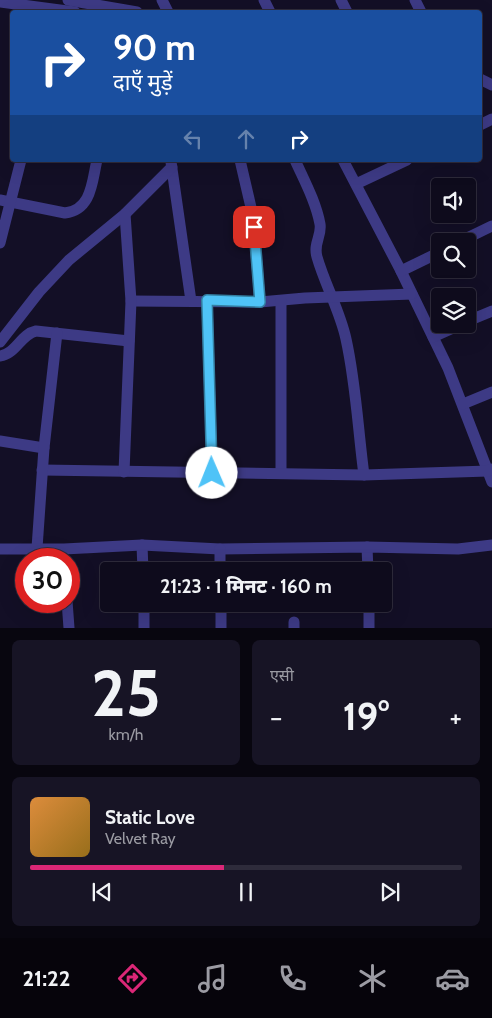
<!DOCTYPE html>
<html lang="hi">
<meta charset="utf-8">
<style>
:root{--surface:#0e0b1c;--page:#171425;--text:#f1f3f6;--muted:#9b9ba3;--line:#2e2b3b;--accent:#db2777}
body{margin:0;font-family:Cabin,"Noto Sans Devanagari",sans-serif;background:var(--page);color:var(--text);height:100vh;display:flex;flex-direction:column;font-size:19px;white-space:nowrap}
*{box-sizing:border-box;margin:0}
p{font-size:16px;color:var(--muted)}
.icon{flex:none;width:28px;height:28px;fill:none;stroke:currentColor;stroke-width:2;stroke-linecap:round;stroke-linejoin:round}
.map{position:relative;height:628px;overflow:hidden}
.details{display:flex;flex-direction:column;gap:12px;padding:12px;background:#08060f;flex:1}
.details>*{flex:none}
.banner{position:absolute;left:10px;top:10px;width:472px;height:152px;border-radius:5px;box-shadow:0 5px 20px #0002,0 0 0 1px var(--line);background:#1a4fa0;color:#fff;overflow:hidden}
.controls{position:absolute;left:431px;top:178px;display:grid;gap:10px}
.controls a{display:grid;place-items:center;width:45px;height:45px;border-radius:5px;background:var(--surface);box-shadow:0 5px 20px #0002,0 0 0 1px var(--line);font-size:25px}
.speed{position:absolute;left:15px;top:548px;display:flex;gap:10px;font-size:25px;font-weight:700;text-align:center}
.speed>*{display:grid;place-content:center;width:65px;height:65px;border-radius:50%;background:var(--surface);box-shadow:0 5px 20px #0002,0 0 0 1px var(--line);line-height:1}
.speed .limit{border:8px solid #d22;background:#fff;color:#111}
.pin{position:absolute;display:grid;place-items:center;width:42px;height:42px;color:#fff;margin:-21px;border-radius:10px;box-shadow:0 2px 8px #0006}
.me{position:absolute;width:55px;margin:-28px;rotate:359deg;stroke-linejoin:round;filter:drop-shadow(0 0 4px #0008)}
.turn{display:flex;align-items:center;gap:18px;height:105px;padding:0 20px;font-size:22px}
.turn .icon{width:65px;height:65px;stroke-width:2.5}
.turn b{display:block;font-size:35px;line-height:42px}
.lanes{display:flex;align-items:center;height:48px;padding:0 20px;background:#0003;justify-content:center;gap:25px;direction:ltr}
.lanes .off{opacity:.35}
.big{font-size:38px;font-weight:800;line-height:1.1}
.details .widget{flex:1;display:flex;flex-direction:column;justify-content:center;gap:8px;min-width:0;padding:0 18px;border-radius:8px;background:var(--page)}
.details .dial{align-items:center;gap:0}
.dial b{font-size:65px;line-height:1}
.song{display:flex;align-items:center;gap:15px}
.cover{width:60px;height:60px;border-radius:8px;background:linear-gradient(135deg,hsl(30 70% 55%),hsl(40 70% 35%))}
.played{height:5px;border-radius:2px;background:linear-gradient(90deg,var(--accent) 45%,var(--line) 45%)}
.keys{display:flex;justify-content:space-around;direction:ltr}
.heat{display:flex;justify-content:space-between;align-items:center;font-size:28px;direction:ltr}
.details .tiles{flex:1;display:grid;gap:12px;grid-template-columns:1fr 1fr}
.widget:last-child{grid-column:span 2}
.trip{position:absolute;left:100px;top:562px;width:292px;height:50px;border-radius:5px;background:var(--surface);box-shadow:0 5px 20px #0002,0 0 0 1px var(--line);font-weight:800;line-height:50px;text-align:center}
.tab-bar{display:flex;height:80px;justify-content:space-around;align-items:center;background:#06040b;color:var(--muted)}
.tab-bar .icon{width:35px;height:35px}
.tab-bar .current{color:var(--accent)}
.tab-bar b{font-size:22px;color:var(--text)}
.map>svg:first-child{display:block}
.lines{fill:none;stroke-linecap:round;stroke-linejoin:round}
.minor{stroke:#3d3a85;stroke-width:11}
.route-casing{stroke:#337fa1;stroke-width:12}
.route{stroke:#4fc3f7;stroke-width:9}
</style>
<div class="map">
<svg width="492" height="628" viewBox="0 0 492 628">
<rect width="100%" height="100%" fill="#130f26"/>
<g class="lines">
<g class="minor">
<path d="M68 0 137 12"/>
<path d="M162 0 168 12"/>
<path d="M264 0 270 12"/>
<path d="M341 0 347 12"/>
<path d="M415 0 421 12"/>
<path d="M0 2 75 12"/>
<path d="M480 79 492 85"/>
<path d="M480 125 492 119"/>
<path d="M240 160 253 216 260 302"/>
<path d="M295 160C304 180 316 202 320 224 322 236 313 243 317 257 325 285 340 311 346 339 356 384 358 430 364 475"/>
<path d="M343 160 401 271 448 368 492 482"/>
<path d="M171 162 191 301"/>
<path d="M356 184 407 160"/>
<path d="M0 200 65 213C92 210 92 181 97 160"/>
<path d="M461 241 492 226"/>
<path d="M0 243 21 160"/>
<path d="M401 271 440 252"/>
<path d="M207 300 212 473"/>
<path d="M131 301 260 302 305 298 412 294"/>
<path d="M281 301V473"/>
<path d="M468 321 492 311"/>
<path d="M433 337 462 324"/>
<path d="M0 342 39 292 69 260 125 214 172 167"/>
<path d="M0 356C16 354 21 334 36 331L129 341"/>
<path d="M463 404 492 392"/>
<path d="M0 441 44 448"/>
<path d="M42 470 364 475 488 471 492 469"/>
<path d="M124 472 131 301 125 214"/>
<path d="M142 545 143 571"/>
<path d="M367 547 368 571"/>
<path d="M37 548 44 448 57 333"/>
<path d="M0 549H64L142 545 220 549 367 547 458 549 492 545"/>
<path d="M220 549V571"/>
<path d="M67 601 69 628"/>
<path d="M144 604V628"/>
<path d="M221 604V628"/>
<path d="M369 604V628"/>
<path d="M294 622V628"/>
</g>
</g>
<g class="lines">
<g class="route-casing">
<path id="route" d="M212 473 207 300 260 302 254 227"/>
</g>
<use href="#route" class="route"/>
</g>
</svg>
<div class="controls">
<a><svg class="icon" aria-label="sound" viewBox="0 0 24 24"><path d="M4 9h4l5-4v14l-5-4H4zM17 9q2 3 0 6"/></svg></a>
<a><svg class="icon" aria-label="search" viewBox="0 0 24 24"><circle cx="10" cy="10" r="6"/><path d="M15 15l6 6"/></svg></a>
<a><svg class="icon" aria-label="layers" viewBox="0 0 24 24"><path d="M12 4l9 5-9 5-9-5zM3 14l9 5 9-5"/></svg></a>
</div>
<div class="speed"><div class="limit">30</div></div>
<div class="pin" style="left:254px;top:227px;background:#d93025"><svg class="icon" aria-label="arrive" viewBox="0 0 24 24"><path d="M6 21V4h12l-3 4 3 4H6"/></svg></div>
<svg class="me" style="left:212px;top:473px" viewBox="-20 -20 40 40"><circle r="19" fill="#fff"/><path d="M0-13L10 11 0 6-10 11z" fill="#4fc3f7"/></svg>
<div class="trip">21:23 · 1 मिनट · 160 m</div>
<div class="banner">
<div class="turn"><svg class="icon" aria-label="right" viewBox="0 0 24 24"><path d="M7 20v-9h11M14 6l5 5-5 5"/></svg><div><b>90 m</b>दाएँ मुड़ें</div></div>
<div class="lanes"><svg class="icon off" aria-label="left" viewBox="0 0 24 24"><path d="M17 20v-9H6M10 6l-5 5 5 5"/></svg><svg class="icon off" aria-label="ahead" viewBox="0 0 24 24"><path d="M12 20V5M6 11l6-6 6 6"/></svg><svg class="icon" aria-label="right" viewBox="0 0 24 24"><path d="M7 20v-9h11M14 6l5 5-5 5"/></svg></div>
</div>
</div>
<section class="details">
<div class="tiles">
<div class="widget dial"><b>25</b><p>km/h</p></div>
<div class="widget"><p>एसी</p>
<div class="heat"><a>−</a><b class="big">19°</b><a>+</a></div>
</div>
<div class="widget">
<div class="song"><i class="cover"></i><div><b>Static Love</b><p>Velvet Ray</p></div></div>
<div class="played"></div>
<div class="keys"><svg class="icon" aria-label="previous" viewBox="0 0 24 24"><path d="M18 5L8 12l10 7zM5 5v14"/></svg><svg class="icon" aria-label="pause" viewBox="0 0 24 24"><path d="M8 5v14M16 5v14"/></svg><svg class="icon" aria-label="next" viewBox="0 0 24 24"><path d="M6 5l10 7-10 7zM19 5v14"/></svg></div>
</div>
</div>
</section>
<nav class="tab-bar">
<b>21:22</b>
<svg class="icon current" aria-label="directions" viewBox="0 0 24 24"><path d="M12 3l9 9-9 9-9-9zM9 14v-3h6M13 9l2 2-2 2"/></svg>
<svg class="icon" aria-label="music" viewBox="0 0 24 24"><path d="M9 18V5l10-2v13"/><circle cx="6" cy="18" r="3"/><circle cx="16" cy="16" r="3"/></svg>
<svg class="icon" aria-label="phone" viewBox="0 0 24 24"><path d="M5 4h4l2 5-3 2q2 4 5 5l2-3 5 2v4C11 20 4 13 5 4z"/></svg>
<svg class="icon" aria-label="climate" viewBox="0 0 24 24"><path d="M12 3v18M4 7l16 10M4 17L20 7"/></svg>
<svg class="icon" aria-label="car" viewBox="0 0 24 24"><path d="M5 17H2v-5l4-1 3-4h7l3 4 3 1v5h-3M9 17h6M6 11h13"/><circle cx="7" cy="17" r="2"/><circle cx="17" cy="17" r="2"/></svg>
</nav>
